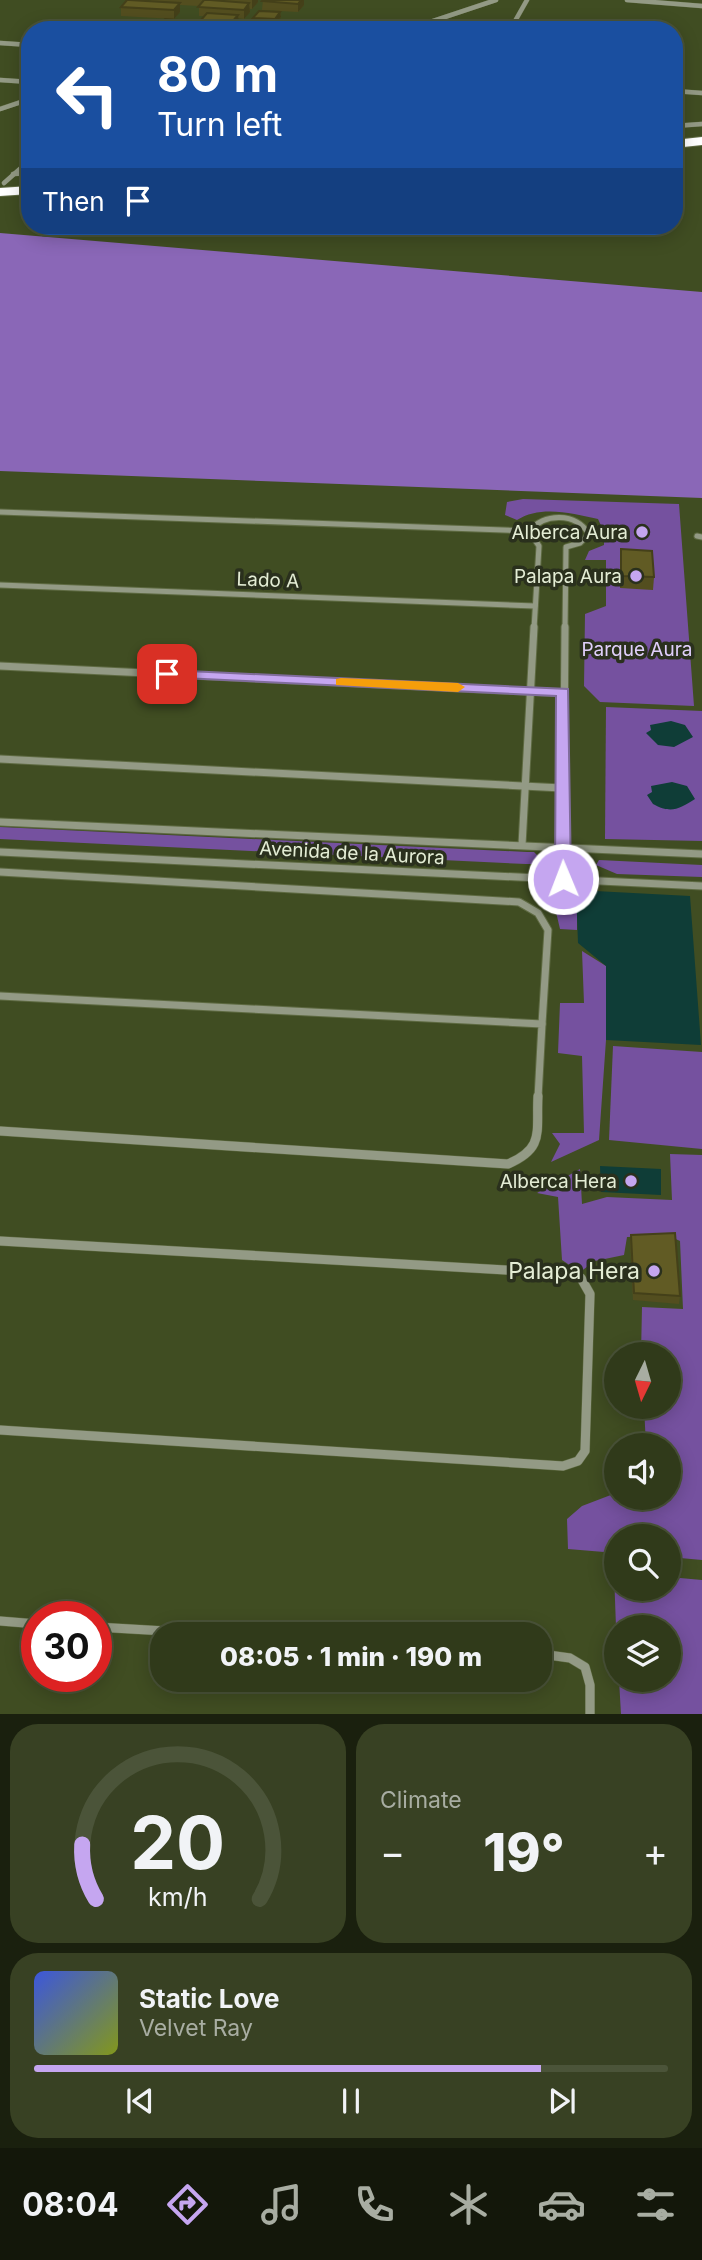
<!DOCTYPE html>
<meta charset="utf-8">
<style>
:root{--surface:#303a1a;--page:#384123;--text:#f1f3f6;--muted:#a8ada2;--line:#4b5439;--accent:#c5a6f0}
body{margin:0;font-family:Inter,sans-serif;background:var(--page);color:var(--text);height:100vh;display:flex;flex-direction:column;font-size:26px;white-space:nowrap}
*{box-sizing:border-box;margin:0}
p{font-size:23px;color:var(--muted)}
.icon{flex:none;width:38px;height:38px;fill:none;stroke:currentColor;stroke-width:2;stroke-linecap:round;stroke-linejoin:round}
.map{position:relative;height:1714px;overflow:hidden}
.side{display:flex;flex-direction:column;gap:10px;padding:10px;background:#1a200e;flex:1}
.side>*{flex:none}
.guide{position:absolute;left:21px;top:21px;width:662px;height:214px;border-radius:28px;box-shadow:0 4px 18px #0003,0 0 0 2px var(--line);background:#1a4fa0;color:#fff;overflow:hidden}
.needle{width:46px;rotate:185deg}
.controls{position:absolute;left:604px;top:1342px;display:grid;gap:14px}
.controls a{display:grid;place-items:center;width:77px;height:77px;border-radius:50%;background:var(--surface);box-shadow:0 4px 18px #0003,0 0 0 2px var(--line);font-size:35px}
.speed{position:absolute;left:21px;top:1601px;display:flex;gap:14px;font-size:35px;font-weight:700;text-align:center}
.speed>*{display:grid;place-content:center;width:91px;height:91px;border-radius:50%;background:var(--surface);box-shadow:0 4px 18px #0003,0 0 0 2px var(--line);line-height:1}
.speed .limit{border:10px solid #d22;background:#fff;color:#111}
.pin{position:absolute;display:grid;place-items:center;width:60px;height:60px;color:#fff;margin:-30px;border-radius:14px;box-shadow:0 4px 10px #0006}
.me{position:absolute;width:77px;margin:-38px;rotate:359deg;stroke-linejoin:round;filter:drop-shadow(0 0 5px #0008)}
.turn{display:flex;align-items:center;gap:24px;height:147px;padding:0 21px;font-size:32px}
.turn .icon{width:91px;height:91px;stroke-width:2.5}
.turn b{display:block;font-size:49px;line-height:60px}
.then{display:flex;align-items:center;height:66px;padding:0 21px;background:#0003;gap:14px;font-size:26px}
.big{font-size:52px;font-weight:800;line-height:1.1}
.side .card{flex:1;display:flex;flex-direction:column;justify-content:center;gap:10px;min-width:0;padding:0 24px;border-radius:28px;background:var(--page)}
.side .dial{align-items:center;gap:0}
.dial svg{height:182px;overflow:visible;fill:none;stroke:var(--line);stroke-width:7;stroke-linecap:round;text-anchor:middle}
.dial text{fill:var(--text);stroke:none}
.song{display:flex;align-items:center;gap:21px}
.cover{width:84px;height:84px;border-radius:10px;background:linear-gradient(135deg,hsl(230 70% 55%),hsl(70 70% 35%))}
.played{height:7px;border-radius:4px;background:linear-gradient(90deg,var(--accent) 80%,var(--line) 80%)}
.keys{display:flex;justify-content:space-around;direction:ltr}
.heat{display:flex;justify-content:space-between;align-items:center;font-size:38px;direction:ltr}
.side .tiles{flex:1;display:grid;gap:10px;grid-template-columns:1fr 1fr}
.card:last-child{grid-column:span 2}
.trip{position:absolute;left:150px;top:1622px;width:402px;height:70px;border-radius:28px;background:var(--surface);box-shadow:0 4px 18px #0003,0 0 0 2px var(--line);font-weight:800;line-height:70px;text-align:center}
.dock{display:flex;height:112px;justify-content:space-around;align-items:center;background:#13170a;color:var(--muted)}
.dock .icon{width:49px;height:49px}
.dock .selected{color:var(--accent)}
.dock b{font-size:32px;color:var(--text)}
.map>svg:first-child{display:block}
.green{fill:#75519f}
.forest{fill:#8a67b7}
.water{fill:#0f3d37}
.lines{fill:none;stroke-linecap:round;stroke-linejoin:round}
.lane-casing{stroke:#5e6a42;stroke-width:3.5}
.street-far3-casing{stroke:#5e6a42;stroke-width:5}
.street-far2-casing{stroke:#5e6a42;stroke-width:7}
.street-far1-casing{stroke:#5e6a42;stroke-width:9}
.street-casing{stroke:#5e6a42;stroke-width:10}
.highway-casing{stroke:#5e6a42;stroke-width:2}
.lane{stroke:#939a85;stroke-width:2.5}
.street-far3{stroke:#939a85;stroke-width:4.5}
.street-far2{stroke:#939a85;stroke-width:5}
.street-far1{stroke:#939a85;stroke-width:7}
.street{stroke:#939a85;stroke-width:9}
.highway{fill:#fff;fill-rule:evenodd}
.wall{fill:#534e1f}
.shaded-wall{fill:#444019}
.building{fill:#615b24;stroke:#444019;stroke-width:2}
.route{fill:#c5a6f0;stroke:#806c9c;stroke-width:2}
.slow{fill:#f59e0b}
.poi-dot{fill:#c5a6f0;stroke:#2a301d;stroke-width:2.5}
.labels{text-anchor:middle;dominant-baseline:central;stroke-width:7;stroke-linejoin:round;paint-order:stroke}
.poi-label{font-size:19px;fill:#e4edd5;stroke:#2a301d;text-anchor:end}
.street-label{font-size:19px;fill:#e4edd5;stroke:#2a301d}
.park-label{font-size:19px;fill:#e0cffb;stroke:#2a301d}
.near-poi-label{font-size:23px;fill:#e4edd5;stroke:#2a301d;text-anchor:end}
</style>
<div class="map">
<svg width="702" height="1714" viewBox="0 0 702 1714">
<rect width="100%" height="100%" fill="#404d22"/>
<g class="green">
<path d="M523 499 679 504 694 706 600 702 584 686 585 614 606 606V560H585L589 551 604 545V532L598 519C572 513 540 505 517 520L505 515 507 502Z"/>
<path d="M606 707 702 711V841L605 839Z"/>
<path d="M0 827 527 852H534L540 858 534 864H526L0 839Z"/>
<path d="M599 860 702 865V877L617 874 596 865Z"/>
<path d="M532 894 577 895V930L560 929 556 912Z"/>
<path d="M582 951 606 966V1040L599 1140 551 1162 560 1144 552 1133H584L582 1056 558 1053 560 1003H584Z"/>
<path d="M613 1046 702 1052V1149L609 1140Z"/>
<path d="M670 1154 702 1155V1560L669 1557 668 1536H616V1553L568 1549 567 1519 582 1506 616 1493V1498H668V1446L646 1445 644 1407H668V1354H641L642 1307 683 1309 680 1241 669 1236 627 1237 624 1255 595 1261 580 1272 562 1260 558 1197 537 1193 580 1169 582 1204 607 1197 672 1200Z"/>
<path d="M614 1573 616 1589H668L669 1577 702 1580V1714H621L619 1680H668V1628L616 1627Z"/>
</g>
<path class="forest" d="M0 233 702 292V498L0 471Z"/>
<g class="water">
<path d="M671 721 685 725 693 737 674 747 658 745 646 733 651 730 650 725Z"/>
<path d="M672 782 687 786 695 799C679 809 671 814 653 804L647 795 652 792 651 786Z"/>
<path d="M576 890 690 896 701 1045 606 1040V966L578 943Z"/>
<path d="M600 1166 661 1169V1195L601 1192Z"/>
</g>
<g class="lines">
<g class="lane-casing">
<path id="lane" d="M242 226 245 230C284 235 318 238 356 226"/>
</g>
<g class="street-far3-casing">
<g id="street-far3">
<path d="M627 0 702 6"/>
<path d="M406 30 496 0"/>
<path d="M510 30 527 0"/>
<path d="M0 43 30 45"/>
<path d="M0 80 30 82"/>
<path d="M674 91 702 93"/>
<path d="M0 109 30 99"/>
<path d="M674 126 702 124"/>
<path d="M13 174 30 173"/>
<path d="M4 183 30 160"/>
</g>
</g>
<g class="street-far2-casing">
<g id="street-far2">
<path d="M0 512 529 531"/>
<path d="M529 531C545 513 575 512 589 534L580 543 566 547 565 629"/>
<path d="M529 531 539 546 534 629"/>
<path d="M697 536 702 537"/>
<path d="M0 585 535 606"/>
</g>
</g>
<g class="street-far1-casing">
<g id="street-far1">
<path d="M0 666 563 693"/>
<path d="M0 759 562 788"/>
<path d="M0 822 702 854"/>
<path d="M522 845 534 627"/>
<path d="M0 852 702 886"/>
<path d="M0 872 519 902 538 913 548 930 542 1024"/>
<path d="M563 879 565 627"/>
<path d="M0 996 542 1024 538 1098"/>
</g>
</g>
<g class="street-casing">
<g id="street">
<path d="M0 1131 508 1164C545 1148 536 1132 538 1096"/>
<path d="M0 1241 560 1273 581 1278 590 1294 585 1451 578 1461 563 1466 0 1430"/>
<path d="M0 1621 37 1624"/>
<path d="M96 1627 217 1634"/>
<path d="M541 1654 570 1658 585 1667 590 1685V1714"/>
</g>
</g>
<g class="highway-casing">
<g id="highway">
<path d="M702 137V145L674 148V140Z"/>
<path d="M30 186V194L0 196V188Z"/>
</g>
</g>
<use href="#lane" class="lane"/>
<use href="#street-far3" class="street-far3"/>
<use href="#street-far2" class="street-far2"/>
<use href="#street-far1" class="street-far1"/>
<use href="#street" class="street"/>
<use href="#highway" class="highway"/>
</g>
<g class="wall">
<path d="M151 0H221V1H225V0H258V2L252 9H250V12L244 19 238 18 239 24 234 30H159V27L201 22V20L204 16H199V6L180 5V12L174 19 121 16V7L151 1Z"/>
<path d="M263 0H304V5L298 12 262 10Z"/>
<path d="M280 12 281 17 275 24 253 23V18Z"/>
<path d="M621 549 654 577 653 590 620 588V562Z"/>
<path d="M631 1235 680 1296 679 1304 633 1300 630 1242Z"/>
</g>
<g class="shaded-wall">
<path d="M252 0H258V2L252 9Z"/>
<path d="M301 0H304V5L298 12V4Z"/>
<path d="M180 3V12L174 19V10Z"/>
<path d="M249 3 250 12 244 19V10Z"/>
<path d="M280 12 281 17 275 24V19Z"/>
<path d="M238 15 239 24 233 30 232 22Z"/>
</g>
<g class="building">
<path d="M127 0H129L180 3 174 10 121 7Z"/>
<path d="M204 0H210L249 3 244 10 198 7Z"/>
<path d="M263 0H301L298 4 262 1Z"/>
<path d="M259 11 280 12 275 19 253 18Z"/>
<path d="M207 13 238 15 232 22 201 20Z"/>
<path d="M165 19 219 23 214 30 159 27Z"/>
<path d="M621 549 652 551 654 577 621 576Z"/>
<path d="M675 1233 680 1296 634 1293 631 1235Z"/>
</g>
<path class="route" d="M167 670 568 689 571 879 563 884 555 879 556 696 162 677 160 674Z"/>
<path class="slow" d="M341 678 458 683 465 687 458 692 336 685V679Z"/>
<g class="poi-dot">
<circle cx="642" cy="532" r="7"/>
<circle cx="636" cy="576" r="7"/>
<circle cx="631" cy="1181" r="7"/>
<circle cx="654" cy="1271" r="7"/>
</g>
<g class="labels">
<g class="poi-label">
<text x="628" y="532">Alberca Aura</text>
<text x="622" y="576">Palapa Aura</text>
<text x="617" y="1181">Alberca Hera</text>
</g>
<g class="street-label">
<text transform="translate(268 580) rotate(2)">Lado A</text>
<text transform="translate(352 853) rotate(3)">Avenida de la Aurora</text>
</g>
<g class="park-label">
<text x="637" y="649">Parque Aura</text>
</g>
<g class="near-poi-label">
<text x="640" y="1271">Palapa Hera</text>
</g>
</g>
</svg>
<div class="controls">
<a><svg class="needle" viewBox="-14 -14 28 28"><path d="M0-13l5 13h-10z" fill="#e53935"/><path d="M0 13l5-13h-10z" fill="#a8ada2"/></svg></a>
<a><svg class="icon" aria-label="sound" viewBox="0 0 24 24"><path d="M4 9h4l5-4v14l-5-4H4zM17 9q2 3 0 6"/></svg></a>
<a><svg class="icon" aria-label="search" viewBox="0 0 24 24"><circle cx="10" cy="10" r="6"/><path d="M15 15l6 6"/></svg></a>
<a><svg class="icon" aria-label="layers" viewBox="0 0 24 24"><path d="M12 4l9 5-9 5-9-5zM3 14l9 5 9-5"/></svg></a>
</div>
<div class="speed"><div class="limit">30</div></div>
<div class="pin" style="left:167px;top:674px;background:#d93025"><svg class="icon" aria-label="arrive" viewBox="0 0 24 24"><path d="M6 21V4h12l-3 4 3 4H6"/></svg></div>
<svg class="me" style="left:563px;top:879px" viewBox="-20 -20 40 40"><circle r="17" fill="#c5a6f0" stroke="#fff" stroke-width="3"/><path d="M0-11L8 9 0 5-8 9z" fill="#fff"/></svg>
<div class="trip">08:05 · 1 min · 190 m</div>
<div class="guide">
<div class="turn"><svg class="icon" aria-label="left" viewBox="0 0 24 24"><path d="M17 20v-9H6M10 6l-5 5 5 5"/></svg><div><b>80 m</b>Turn left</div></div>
<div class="then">Then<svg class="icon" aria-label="arrive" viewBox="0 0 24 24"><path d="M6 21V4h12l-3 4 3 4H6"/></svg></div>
</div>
</div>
<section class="side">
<div class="tiles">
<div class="card dial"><svg viewBox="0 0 100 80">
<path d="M14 69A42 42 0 1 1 86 69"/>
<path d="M14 69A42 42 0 0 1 8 45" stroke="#c5a6f0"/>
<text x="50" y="56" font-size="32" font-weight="700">20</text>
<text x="50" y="72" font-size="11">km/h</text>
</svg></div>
<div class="card"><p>Climate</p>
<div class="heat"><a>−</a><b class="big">19°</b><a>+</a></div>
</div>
<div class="card">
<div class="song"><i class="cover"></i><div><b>Static Love</b><p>Velvet Ray</p></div></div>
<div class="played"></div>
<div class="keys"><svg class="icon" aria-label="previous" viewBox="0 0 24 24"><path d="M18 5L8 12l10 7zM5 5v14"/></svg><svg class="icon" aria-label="pause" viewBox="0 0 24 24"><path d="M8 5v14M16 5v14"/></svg><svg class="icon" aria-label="next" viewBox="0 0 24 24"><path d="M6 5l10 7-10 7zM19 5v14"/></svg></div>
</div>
</div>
</section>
<nav class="dock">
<b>08:04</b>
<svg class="icon selected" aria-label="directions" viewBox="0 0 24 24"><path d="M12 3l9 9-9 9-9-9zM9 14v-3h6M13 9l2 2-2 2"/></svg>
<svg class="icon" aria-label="music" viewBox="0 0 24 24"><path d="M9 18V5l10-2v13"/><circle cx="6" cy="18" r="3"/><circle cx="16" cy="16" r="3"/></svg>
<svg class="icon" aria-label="phone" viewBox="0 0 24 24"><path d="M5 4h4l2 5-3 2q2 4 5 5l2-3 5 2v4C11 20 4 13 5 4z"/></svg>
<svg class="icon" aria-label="climate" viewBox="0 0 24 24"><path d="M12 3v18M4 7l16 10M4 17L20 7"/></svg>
<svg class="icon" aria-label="car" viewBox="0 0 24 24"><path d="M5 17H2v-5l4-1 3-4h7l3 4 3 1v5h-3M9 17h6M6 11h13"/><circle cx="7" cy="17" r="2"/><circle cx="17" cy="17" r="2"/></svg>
<svg class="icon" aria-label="filters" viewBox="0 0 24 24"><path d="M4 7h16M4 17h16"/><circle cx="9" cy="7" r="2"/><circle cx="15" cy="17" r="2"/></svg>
</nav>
